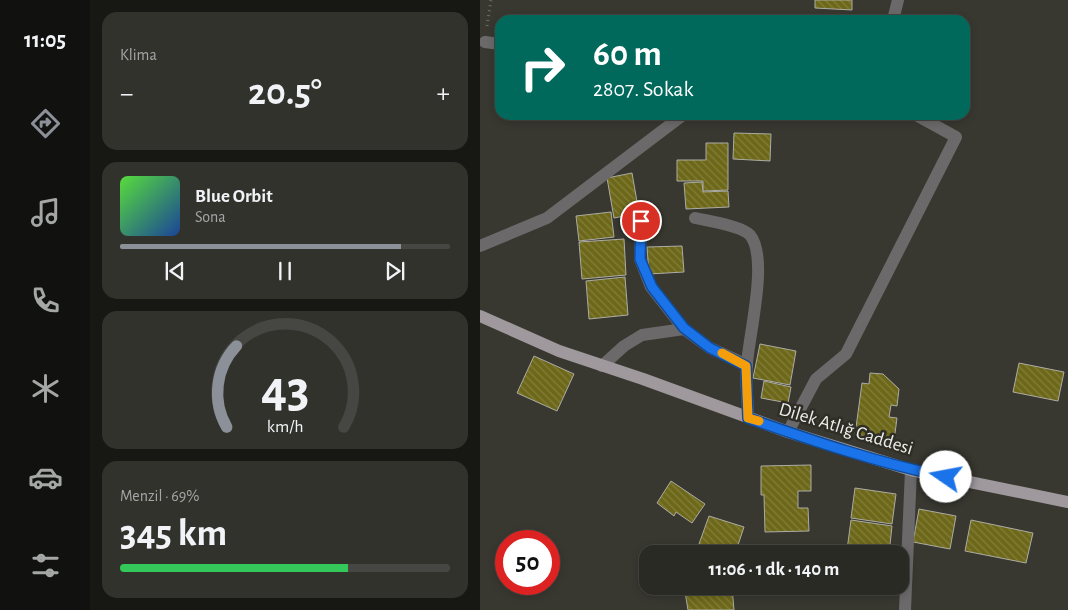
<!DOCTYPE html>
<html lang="tr">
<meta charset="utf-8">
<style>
:root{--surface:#2a2a25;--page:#32322d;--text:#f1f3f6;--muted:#a5a7a7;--line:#464642;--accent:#8c9099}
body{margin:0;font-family:"Alegreya Sans",sans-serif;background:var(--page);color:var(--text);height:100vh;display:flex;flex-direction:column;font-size:19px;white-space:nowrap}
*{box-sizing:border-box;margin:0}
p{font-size:16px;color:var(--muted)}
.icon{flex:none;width:28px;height:28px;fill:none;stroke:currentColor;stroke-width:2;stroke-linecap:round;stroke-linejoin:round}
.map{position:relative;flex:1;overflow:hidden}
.side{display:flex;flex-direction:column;gap:12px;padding:12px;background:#171714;width:390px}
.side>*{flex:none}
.top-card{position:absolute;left:15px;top:15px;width:475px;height:105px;border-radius:15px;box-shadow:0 2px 8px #0003,0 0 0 1px var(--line);background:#00695c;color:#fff;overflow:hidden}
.speed{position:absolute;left:15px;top:530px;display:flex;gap:10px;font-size:25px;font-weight:700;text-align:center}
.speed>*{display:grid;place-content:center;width:65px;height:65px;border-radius:50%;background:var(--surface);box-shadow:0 2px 8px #0003,0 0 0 1px var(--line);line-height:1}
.speed .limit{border:8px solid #d22;background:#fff;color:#111}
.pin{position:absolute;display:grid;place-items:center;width:42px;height:42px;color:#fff;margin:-21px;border:2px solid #fff;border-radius:50%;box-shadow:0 1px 5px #0007}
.me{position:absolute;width:55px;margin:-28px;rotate:282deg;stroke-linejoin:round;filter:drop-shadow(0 0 4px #0008)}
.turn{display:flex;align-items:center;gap:18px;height:105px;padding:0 15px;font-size:22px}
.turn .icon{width:65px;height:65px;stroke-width:2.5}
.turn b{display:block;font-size:35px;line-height:42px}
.big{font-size:38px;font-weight:700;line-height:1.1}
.side .card{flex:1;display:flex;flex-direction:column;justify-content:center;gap:8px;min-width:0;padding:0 18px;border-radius:15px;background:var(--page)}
.side .dial{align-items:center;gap:0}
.dial svg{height:130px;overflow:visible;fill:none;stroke:var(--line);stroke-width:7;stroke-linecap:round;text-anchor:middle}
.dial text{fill:var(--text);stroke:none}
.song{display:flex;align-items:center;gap:15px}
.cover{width:60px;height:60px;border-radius:8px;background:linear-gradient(135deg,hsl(110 70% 55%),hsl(220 70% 35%))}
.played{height:5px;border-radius:2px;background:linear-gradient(90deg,var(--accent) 85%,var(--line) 85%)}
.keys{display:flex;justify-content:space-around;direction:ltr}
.heat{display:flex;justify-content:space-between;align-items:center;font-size:28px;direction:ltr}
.charge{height:8px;border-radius:4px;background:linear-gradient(90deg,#34c759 69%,var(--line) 0)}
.trip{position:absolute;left:159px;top:545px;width:270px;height:50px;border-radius:15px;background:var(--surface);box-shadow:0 2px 8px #0003,0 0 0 1px var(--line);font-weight:700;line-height:50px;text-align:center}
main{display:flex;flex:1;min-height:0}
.dock{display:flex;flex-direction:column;width:90px;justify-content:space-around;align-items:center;background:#11110f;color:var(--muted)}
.dock .icon{width:35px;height:35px}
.dock .active{color:var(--accent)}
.dock b{font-size:22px;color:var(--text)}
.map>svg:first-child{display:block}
.building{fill:url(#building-back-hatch);stroke:#acaca4}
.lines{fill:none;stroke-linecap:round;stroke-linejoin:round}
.path{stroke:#6f6f69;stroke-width:3;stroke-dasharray:1 4;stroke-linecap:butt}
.minor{stroke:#6c696b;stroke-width:12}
.major{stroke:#9f999d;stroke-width:12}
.route-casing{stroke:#114b97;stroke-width:12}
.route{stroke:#1a73e8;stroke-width:9}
.slow{stroke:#f59e0b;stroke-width:9}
.labels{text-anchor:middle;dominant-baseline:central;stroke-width:5;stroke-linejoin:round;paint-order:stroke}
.street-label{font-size:19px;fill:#edede9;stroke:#2e2e27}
</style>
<main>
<nav class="dock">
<b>11:05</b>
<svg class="icon active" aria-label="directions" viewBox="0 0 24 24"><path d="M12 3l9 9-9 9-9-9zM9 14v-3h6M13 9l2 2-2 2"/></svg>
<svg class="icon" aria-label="music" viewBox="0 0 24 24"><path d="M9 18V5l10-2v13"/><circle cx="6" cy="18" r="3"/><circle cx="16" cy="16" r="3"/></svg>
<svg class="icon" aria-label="phone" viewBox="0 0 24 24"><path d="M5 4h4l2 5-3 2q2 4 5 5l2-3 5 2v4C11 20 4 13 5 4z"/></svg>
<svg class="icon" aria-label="climate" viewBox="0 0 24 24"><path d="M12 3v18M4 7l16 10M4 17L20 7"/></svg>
<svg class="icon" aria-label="car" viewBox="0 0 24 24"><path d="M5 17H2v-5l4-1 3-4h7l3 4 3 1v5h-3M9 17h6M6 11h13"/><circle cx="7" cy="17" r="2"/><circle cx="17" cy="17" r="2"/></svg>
<svg class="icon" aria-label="filters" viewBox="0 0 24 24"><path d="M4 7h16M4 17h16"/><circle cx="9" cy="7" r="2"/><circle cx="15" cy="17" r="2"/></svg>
</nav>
<section class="side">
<div class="card"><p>Klima</p>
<div class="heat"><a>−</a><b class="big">20.5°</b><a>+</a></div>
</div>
<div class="card">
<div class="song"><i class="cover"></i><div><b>Blue Orbit</b><p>Sona</p></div></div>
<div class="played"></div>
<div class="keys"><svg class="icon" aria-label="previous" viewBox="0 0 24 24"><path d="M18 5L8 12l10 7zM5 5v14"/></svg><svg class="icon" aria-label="pause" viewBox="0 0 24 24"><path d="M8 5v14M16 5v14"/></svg><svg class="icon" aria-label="next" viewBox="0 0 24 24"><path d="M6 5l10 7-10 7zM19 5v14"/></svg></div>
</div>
<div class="card dial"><svg viewBox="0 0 100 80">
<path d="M14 69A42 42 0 1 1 86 69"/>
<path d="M14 69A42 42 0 0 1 20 19" stroke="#8c9099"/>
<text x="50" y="56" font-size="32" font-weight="700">43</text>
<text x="50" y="72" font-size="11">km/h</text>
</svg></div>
<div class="card"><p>Menzil · 69%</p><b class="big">345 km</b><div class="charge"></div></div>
</section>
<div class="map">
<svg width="588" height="610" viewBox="0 0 588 610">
<defs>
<pattern id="building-back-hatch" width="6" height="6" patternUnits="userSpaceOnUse" patternTransform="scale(1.25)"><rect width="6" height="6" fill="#6d6819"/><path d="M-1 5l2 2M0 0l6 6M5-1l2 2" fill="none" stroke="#827e3a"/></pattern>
</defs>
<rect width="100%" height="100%" fill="#383831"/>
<g class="building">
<path d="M335 0H372V10L335 8Z"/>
<path d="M254 133 291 134 290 161 253 159Z"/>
<path d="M226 143H248V190L223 191V181H197V160H226Z"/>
<path d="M152 173 159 213 134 218 127 178Z"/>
<path d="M222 182 223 192 248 191 249 207 206 209 204 183Z"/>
<path d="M131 212 134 237 99 241 96 216Z"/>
<path d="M144 239 146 275 102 279 99 242Z"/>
<path d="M202 246 204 272 169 274 167 247Z"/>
<path d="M145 277 148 315 109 319 106 281Z"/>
<path d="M280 344 316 351 310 385 273 378Z"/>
<path d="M54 356 94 374 77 411 37 393Z"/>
<path d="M539 363 584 372 578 401 533 392Z"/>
<path d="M390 373 403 374 419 389 417 406 411 405 409 417 417 418 414 441 375 435 382 383 389 384Z"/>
<path d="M284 381 311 387 308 403 281 398Z"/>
<path d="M331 465V491H318V508H328L329 531 285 532 284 495H281V466Z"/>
<path d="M191 481 225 504 212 523 196 512 194 516 177 503Z"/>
<path d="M375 488 416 494 412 524 371 518Z"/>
<path d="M439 509 476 516 470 549 433 542Z"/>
<path d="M229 516 264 527 255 554H248L219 544Z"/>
<path d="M371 520 412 526 409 554H393L367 550Z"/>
<path d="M491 520 553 533 546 563 485 551Z"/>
<path d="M204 586H243V589L252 587 254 610H208Z"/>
</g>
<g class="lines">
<path class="path" d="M7 26 11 0"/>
<g class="minor">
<path d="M413 20 418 0"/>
<path d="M5 42 20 44"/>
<path d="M215 218C228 221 262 226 270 235 289 258 269 334 267 364 265 381 268 400 268 417"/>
<path d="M161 221 160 259 171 287 204 329 230 348 267 365"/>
<path d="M0 246 67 218 203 115"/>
<path d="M122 366 144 346 162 335 204 329"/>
<path d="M308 432 336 379 366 354 476 137 436 115"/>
<path d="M425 610 431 470"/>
</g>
<path class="major" d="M0 316 79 351 163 379 308 432 431 470 588 502"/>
</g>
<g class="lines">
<g class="route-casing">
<path id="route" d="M161 221 160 259 172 287 204 328 230 348 266 366 268 418C333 441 399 463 466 477"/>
</g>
<use href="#route" class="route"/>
<path class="slow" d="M242 353 266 366 268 418 279 421"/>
</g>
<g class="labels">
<g class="street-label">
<text transform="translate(366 429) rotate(17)">Dilek Atlığ Caddesi</text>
</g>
</g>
</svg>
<div class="speed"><div class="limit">50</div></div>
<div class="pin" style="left:161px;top:221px;background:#d93025"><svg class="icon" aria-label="arrive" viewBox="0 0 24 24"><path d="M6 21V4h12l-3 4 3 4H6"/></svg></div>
<svg class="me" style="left:466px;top:477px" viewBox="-20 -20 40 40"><circle r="19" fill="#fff"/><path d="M0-13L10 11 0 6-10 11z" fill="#1a73e8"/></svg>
<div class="trip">11:06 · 1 dk · 140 m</div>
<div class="top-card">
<div class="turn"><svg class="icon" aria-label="right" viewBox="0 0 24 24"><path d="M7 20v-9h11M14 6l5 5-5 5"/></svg><div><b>60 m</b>2807. Sokak</div></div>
</div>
</div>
</main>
